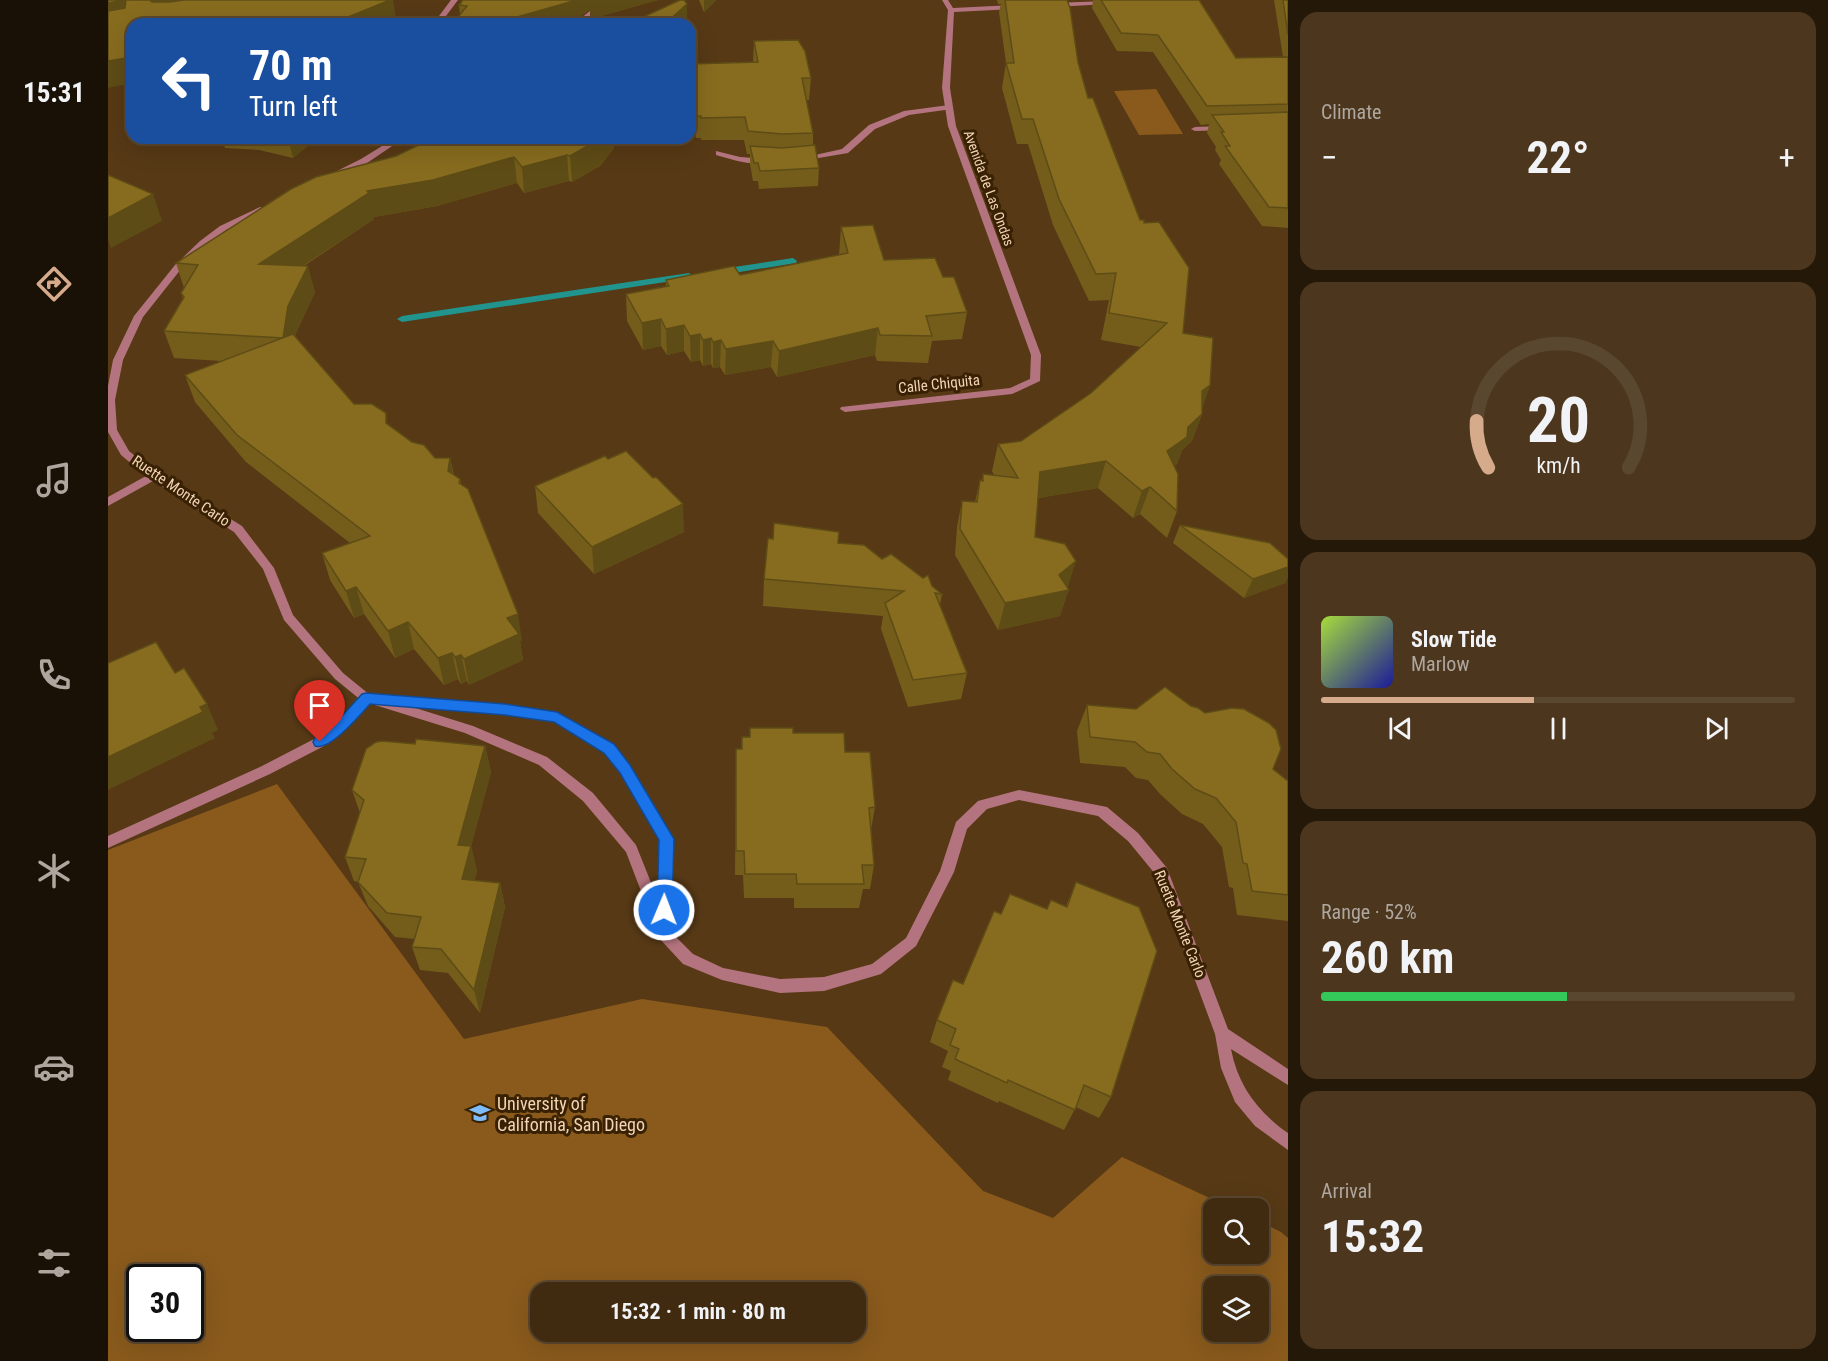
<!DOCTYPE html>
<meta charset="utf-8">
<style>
:root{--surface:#412b10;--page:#4c371e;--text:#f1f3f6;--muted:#aea79f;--line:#5a4730;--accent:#d6ab8b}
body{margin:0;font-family:"Roboto Condensed",sans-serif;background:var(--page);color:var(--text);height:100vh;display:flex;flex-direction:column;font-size:22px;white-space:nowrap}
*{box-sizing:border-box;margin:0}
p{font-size:20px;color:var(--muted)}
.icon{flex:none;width:33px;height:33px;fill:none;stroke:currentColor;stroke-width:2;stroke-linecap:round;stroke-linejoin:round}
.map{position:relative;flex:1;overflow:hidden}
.side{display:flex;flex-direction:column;gap:12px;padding:12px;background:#241809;width:540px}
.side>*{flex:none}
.hud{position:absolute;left:18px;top:18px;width:570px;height:126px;border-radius:18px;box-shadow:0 6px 24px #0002,0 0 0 2px var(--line);background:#1a4fa0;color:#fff;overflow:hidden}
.tools{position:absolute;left:1095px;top:1198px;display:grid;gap:12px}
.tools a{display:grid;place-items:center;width:66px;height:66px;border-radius:12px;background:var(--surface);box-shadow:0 6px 24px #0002,0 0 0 2px var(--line);font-size:30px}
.speed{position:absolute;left:18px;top:1264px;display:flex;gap:12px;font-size:30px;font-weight:700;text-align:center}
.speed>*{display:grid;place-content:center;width:78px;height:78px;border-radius:50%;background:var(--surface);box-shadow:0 6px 24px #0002,0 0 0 2px var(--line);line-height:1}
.speed .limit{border:3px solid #111;border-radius:9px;background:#fff;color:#111}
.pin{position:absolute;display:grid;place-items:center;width:51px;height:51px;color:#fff;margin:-62px -26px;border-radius:50% 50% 50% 0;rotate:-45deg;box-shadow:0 0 6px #0007}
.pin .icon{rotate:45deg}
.me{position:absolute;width:66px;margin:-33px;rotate:1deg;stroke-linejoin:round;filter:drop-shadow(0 0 4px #0008)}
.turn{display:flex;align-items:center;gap:21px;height:126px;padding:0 24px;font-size:27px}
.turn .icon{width:78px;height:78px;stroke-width:2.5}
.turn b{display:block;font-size:42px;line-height:51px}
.big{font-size:45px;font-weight:700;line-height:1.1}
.side .card{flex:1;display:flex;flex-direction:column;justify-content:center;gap:9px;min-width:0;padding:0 21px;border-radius:18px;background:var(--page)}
.side .dial{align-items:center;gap:0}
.dial svg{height:156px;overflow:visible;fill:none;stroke:var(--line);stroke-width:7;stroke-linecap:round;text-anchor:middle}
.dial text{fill:var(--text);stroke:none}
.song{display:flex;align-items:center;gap:18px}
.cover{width:72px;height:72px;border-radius:9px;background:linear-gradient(135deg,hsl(80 70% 55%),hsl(240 70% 35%))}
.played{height:6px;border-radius:3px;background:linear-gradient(90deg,var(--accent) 45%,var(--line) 45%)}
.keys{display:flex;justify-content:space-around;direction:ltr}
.heat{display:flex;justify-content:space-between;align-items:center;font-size:33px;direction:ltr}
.charge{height:9px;border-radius:4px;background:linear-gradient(90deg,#34c759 52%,var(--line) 0)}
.trip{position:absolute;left:422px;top:1282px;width:336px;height:60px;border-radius:18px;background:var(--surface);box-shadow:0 6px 24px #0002,0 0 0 2px var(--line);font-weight:700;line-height:60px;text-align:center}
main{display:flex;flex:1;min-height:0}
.tabs{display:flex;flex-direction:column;width:108px;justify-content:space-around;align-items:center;background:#1a1106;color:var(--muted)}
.tabs .icon{width:42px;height:42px}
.tabs .on{color:var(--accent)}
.tabs b{font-size:27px;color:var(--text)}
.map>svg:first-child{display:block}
.green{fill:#895a1c;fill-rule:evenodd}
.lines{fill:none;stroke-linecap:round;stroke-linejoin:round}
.stream{fill:#20948d;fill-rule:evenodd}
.service{fill:#b4747f;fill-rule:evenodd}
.minor{fill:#b4747f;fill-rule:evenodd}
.wall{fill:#745d1b}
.shaded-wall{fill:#5e4c16}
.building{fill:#876c1f;stroke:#5e4c16;stroke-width:1.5}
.route{fill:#1a73e8;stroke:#114b97;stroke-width:1.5}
.labels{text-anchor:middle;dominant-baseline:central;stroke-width:6;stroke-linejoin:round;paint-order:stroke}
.far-street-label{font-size:14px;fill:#f3d4b4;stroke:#392104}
.street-label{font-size:15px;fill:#f3d4b4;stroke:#392104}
.near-poi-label{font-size:18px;fill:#f3d4b4;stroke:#392104;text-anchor:start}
</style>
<main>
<nav class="tabs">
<b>15:31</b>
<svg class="icon on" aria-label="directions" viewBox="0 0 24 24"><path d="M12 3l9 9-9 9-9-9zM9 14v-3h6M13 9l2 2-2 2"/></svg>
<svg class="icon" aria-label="music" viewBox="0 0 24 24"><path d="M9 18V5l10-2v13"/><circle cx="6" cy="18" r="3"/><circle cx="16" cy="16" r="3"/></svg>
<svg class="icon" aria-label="phone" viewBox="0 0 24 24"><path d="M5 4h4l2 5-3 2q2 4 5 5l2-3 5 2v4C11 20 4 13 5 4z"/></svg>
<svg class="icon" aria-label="climate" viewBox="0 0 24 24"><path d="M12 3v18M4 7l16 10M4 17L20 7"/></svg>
<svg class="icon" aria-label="car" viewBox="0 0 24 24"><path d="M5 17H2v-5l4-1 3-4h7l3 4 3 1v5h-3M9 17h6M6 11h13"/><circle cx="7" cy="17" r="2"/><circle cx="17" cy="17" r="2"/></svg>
<svg class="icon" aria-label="filters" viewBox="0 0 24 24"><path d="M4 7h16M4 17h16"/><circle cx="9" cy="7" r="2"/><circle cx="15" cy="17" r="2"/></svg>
</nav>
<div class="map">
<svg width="1180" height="1361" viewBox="0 0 1180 1361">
<rect width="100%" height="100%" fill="#573915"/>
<g class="green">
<path d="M1048 89 1075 134 1031 135 1006 91Z"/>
<path d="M169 784 356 1039 534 999 719 1027 875 1191 945 1218 1014 1157 1125 1209H1106V1254H1150L1151 1221 1173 1232 1180 1238V1361H0V850ZM32 1278H82V1329H32ZM1106 1287H1150V1332H1106ZM432 1293H747V1332H432Z"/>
</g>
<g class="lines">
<g class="stream">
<path d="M685 258 689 261 688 263 613 275 609 272 613 269Z"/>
<path d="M581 273 585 276 584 278 294 322 289 319 294 316Z"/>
</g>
<g class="service">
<path d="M495 0H502L473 24H466Z"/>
<path d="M841 105H844V109L801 115 767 129 740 153 693 161 689 159 734 149 761 125 796 111Z"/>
<path d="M608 151 632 157 658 159 662 161C650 168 622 159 608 155Z"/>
<path d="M258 693 262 695 264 698 262 701 242 723 216 746 162 774 0 848V836L154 766 208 738 234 717 254 695Z"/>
</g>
<g class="minor">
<path d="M343 0H350L332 24H325Z"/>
<path d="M834 0H840L845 8 906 5 909 7 906 9 846 12 842 88 848 126 933 355 932 381 904 394 737 412 732 409 733 407 902 388 922 379 923 355 840 126 834 88 840 10Z"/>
<path d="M999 1 1001 2V4L945 7 942 5 945 3Z"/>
<path d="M1116 126H1119V130L1087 131 1083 129 1087 127Z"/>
<path d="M287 138H296L259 163 228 177 221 175 253 159Z"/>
<path d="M152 207 159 209 118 230 98 245 73 269 35 317 15 360 7 400 9 430 21 451 49 474 134 526 166 568 185 615 235 673 262 695 277 699 282 695 397 704 449 712 505 744 521 765 565 839 561 930 585 954 615 968 672 979 716 977 764 964 798 938 832 871 848 822 870 801 911 790 994 806 999 807 1030 833 1059 868 1120 1029 1180 1069V1085L1123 1049C1130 1086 1150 1112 1180 1133V1150L1147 1126 1127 1102 1113 1068 1107 1034 1048 875 1020 841 990 816 911 800 879 809 859 829 846 872 808 946 773 974 716 991 672 993 614 980 575 964 551 938 518 852 475 801 431 765 357 733 254 701 227 679 176 620 155 569 126 532 45 481 0 506V497L38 476 13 455 0 432V386L5 360 26 316 67 265 92 241 112 226ZM301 706 397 714 446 721 497 752 513 773 551 840 550 900 528 845 485 793 439 757 365 726Z"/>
</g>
</g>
<g class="wall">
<path d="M355 0H550L482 19V9L464 24H351L350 17 352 15 351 5Z"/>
<path d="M591 0H608L596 12Z"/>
<path d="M889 0H959L970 62 980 98 1075 333 1102 385 1094 408V414L1084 441 1074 450 1069 464 1066 466 1069 511 1059 538 1032 514 1025 518 990 488 930 498 927 537 959 588 952 616 890 630 847 555 849 527 854 501 867 502 872 480H874L875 474 886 475 884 471 890 444 913 441 983 393 1033 347 993 340 1001 300 981 301 945 225 920 144H909L894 88 898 63 891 12 893 4H890Z"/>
<path d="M985 0H1091L1128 58 1175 57 1166 0H1180V228L1154 226 1111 164 1113 160 1107 150 1108 147 1099 133 1101 124 1093 125 1045 52 1009 51 984 8Z"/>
<path d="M646 41 703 78 701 100H698L705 133V145L711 168 710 186 651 189 650 181H645L642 164V154H639L636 140H593V138H588L582 86V64L645 62Z"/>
<path d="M114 138H209L185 158 151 150 117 148Z"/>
<path d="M506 148 492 166 464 182 461 181 416 193 409 183 329 206 266 217V219L196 266 207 292 188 333 187 336 246 404 280 424 304 442 327 458H342L346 475 352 479 353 484 414 641H412L415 660 361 685 359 681 353 684 350 679 336 685 306 649 287 658 256 614 246 618 222 580 214 553 242 543 138 462 87 402 77 375 113 361 66 358 56 331 75 299 73 293 76 288 68 263 208 177Z"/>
<path d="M733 227 776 260 835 277 859 312 854 339 824 341 820 363 769 361 767 355 669 377 663 367 617 375 612 367 605 368 603 364 595 366 592 360 583 362 576 351 559 355 553 346 535 350 519 321 518 294 558 286V280L632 275 731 255Z"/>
<path d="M427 486 576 532 486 574 430 513Z"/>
<path d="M1072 525 1180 559V577L1177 583 1136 598 1065 543Z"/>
<path d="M730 543 774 559 834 594 832 605 859 673 853 699 800 707 773 629 775 616 655 606 656 579Z"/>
<path d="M979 705 1165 769 1180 781V921L1129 915 1125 888 1121 887 1114 847 1095 824 1074 814 1052 794 1040 780 1028 778 1017 767 972 763 969 731Z"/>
<path d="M685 733 737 752 767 807 763 830 766 865 762 889H755L751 908H686V898H636L635 875H627L628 749H633L634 737H642Z"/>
<path d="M307 744 377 746 383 772 363 846 369 871 366 881 392 883 397 907 372 1013 340 973 312 970 304 947 307 939 287 937 260 906 250 882 246 881 237 857 252 813 244 790Z"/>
<path d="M968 882 1003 1097 991 1118 968 1107 956 1130 891 1101 890 1103 840 1080 843 1071 834 1067 840 1051 822 1042 829 1020 855 984 893 914 958 906Z"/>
</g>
<g class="shaded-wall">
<path d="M18 0 25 24 0 29V3Z"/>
<path d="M41 0H194L54 20Z"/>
<path d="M282 0H285L289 23 287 24H223Z"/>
<path d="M465 0H550L482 19V9L464 24H388V23Z"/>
<path d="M596 0H608L596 12Z"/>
<path d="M579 4V24H557Z"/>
<path d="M24 57V83L0 88V61Z"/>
<path d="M180 138H209L185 158Z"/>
<path d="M492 138H508L506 148 492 166 464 182 462 156Z"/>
<path d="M459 155 461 181 416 193 414 167Z"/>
<path d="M406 157 409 183 329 206 266 217V219L158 290 151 264 259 191Z"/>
<path d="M45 194 54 221 3 248 0 240V218Z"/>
<path d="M200 266 207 292 188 333 183 365 175 338 180 306Z"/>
<path d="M553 319V346L535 350 534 323Z"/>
<path d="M576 325V351L559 355 558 329Z"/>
<path d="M770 328 767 355 669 377 671 351Z"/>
<path d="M592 334V360L583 362 582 336Z"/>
<path d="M603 338V364L595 366V340Z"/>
<path d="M613 340 612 367 605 368V342Z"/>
<path d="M665 341 663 367 617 375 618 349Z"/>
<path d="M1102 385 1093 412 1094 391Z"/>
<path d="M1094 414 1084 441 1074 450 1069 464 1049 478 1059 451 1080 427Z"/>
<path d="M342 458 347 485 340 471Z"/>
<path d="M998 461 990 488 925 499 932 472Z"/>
<path d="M1042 487 1032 514 1025 518 1034 491Z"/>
<path d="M575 504 576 532 486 574 484 547Z"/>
<path d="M968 561 960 587 961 590 952 616 890 630 897 603 951 575Z"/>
<path d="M1180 567V577L1177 583 1136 598 1145 579Z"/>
<path d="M248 587 256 614 246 618 238 591Z"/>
<path d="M410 614 414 641H412L415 660 361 685 356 659 399 618Z"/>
<path d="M300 622 306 649 287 658 280 631Z"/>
<path d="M344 653 350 679 336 685 330 658Z"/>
<path d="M353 655 359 681 353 684 347 657Z"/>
<path d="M99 704 110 730 104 733 107 738 0 790V757Z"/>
<path d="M377 746 383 772 362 851 363 846 369 871 360 904 354 879 350 845Z"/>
<path d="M392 883 397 907 372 1013 366 990Z"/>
</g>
<g class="building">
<path d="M0 0H17L0 3Z"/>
<path d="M18 0H42L44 2H62L76 0H282L223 24H24V57L0 61V11L17 8Z"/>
<path d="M355 0H465L462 2 388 23 384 20 350 17 359 6 351 5Z"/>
<path d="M572 0H576L579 4 557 24H520Z"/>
<path d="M897 0H959L962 8 970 62 980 98H985L1032 220H1036V223L1051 222 1081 268 1075 333 1105 338 1102 385 1094 391V414L1080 427 1079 437 1059 451 1070 474 1069 511 1042 487 1034 491 998 461 932 472 927 537 957 544 968 561 951 575 961 590 897 603 852 529 854 501 869 502 872 480 875 481V474L910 478 890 444 913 441 983 393 1059 323 1001 313 1008 273 988 274 951 199 925 119H914L898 63H906Z"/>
<path d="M993 0H1091L1128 58 1180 57V104L1099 106 1050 35 1013 33Z"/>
<path d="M1175 0H1180V35Z"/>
<path d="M690 40 697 51 703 78H694L705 133 674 134 640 131 637 117 593 118V116H588L582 64 650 62 646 41Z"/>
<path d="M1180 112V208L1161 207 1117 146H1122L1113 132H1116L1104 115Z"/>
<path d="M325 138H492L490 140 462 156 459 155 414 167 406 157 325 180 259 191 261 193 151 264 200 266 180 306 175 338 56 331 76 297 73 293 90 265 68 263 183 189 208 177 288 156Z"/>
<path d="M707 145 711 168 652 171 650 163H646L642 146 674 148Z"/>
<path d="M0 175 45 194 0 218Z"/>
<path d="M765 225 776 260 827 258 835 277H846L859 312 818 316 824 336 772 335 770 328 671 351 665 341 618 349 613 340 605 342 603 338 595 340 592 334 582 336 576 325 558 329 553 319 534 323 518 294 561 286 558 280 626 266 632 275 740 253 733 227Z"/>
<path d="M185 334 246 404H264L278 413V423L304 442 316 445 327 458H342L340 471 352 479 351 483 360 489 410 614 399 618 411 634 356 659 353 655 347 657 344 653 330 658 300 622 280 631 248 587 238 591 214 553 262 536 129 435 77 375Z"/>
<path d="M518 451 545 478 548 477 575 504 484 547 427 486 497 456 500 459Z"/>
<path d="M666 523 731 532 730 543 756 545 774 559 783 554 815 578 820 575 824 586 834 594 827 593 859 673 805 680 777 603 796 591 656 579 660 538 665 539Z"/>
<path d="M1072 525 1162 543 1180 559V567L1145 579Z"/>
<path d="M48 642 67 673 76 668 99 704 92 707 95 712 0 757V663Z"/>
<path d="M1057 687 1083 706 1090 708 1097 713 1124 708 1136 709 1161 723 1168 730 1173 749 1165 769 1180 781V895L1144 891 1139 864 1135 863 1128 822 1108 798 1087 789 1064 769 1052 754 1039 752 1027 742 982 737 979 705 1028 709Z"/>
<path d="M642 728H685V733H736L737 752H762L767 807 761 808 766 865H754L756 884H689L688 874H637L636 851H628V749H634V737H642Z"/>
<path d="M308 739 377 746 350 845 363 846 354 879 392 883 366 990 333 949 304 947 313 917 279 913 250 882 258 859 237 857 256 800 244 790 258 749 268 742 275 741 307 744Z"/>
<path d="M968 882 1031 907 1049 951 1003 1097 976 1085 967 1110 900 1080 899 1083 847 1059 851 1049 842 1045 848 1029 829 1020 845 980 855 984 886 911 893 914 902 894 939 909 943 900 959 907Z"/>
</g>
<path class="route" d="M258 693 397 704 449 712 506 744 522 765 566 839 564 910 562 915 556 917 551 915 549 910 551 840 512 773 496 753 446 722 397 715 262 704C252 715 222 751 207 746L205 742 207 738 234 716 254 694Z"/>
<defs>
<g id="university-bare" transform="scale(1.62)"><path d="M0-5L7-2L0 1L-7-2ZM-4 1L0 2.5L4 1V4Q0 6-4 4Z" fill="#7ebdf9" stroke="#392104" stroke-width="2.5" paint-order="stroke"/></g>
</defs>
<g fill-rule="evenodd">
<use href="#university-bare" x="372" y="1113"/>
</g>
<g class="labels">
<g class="far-street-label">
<text transform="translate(881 188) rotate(70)">Avenida de Las Ondas</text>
</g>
<g class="street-label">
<text transform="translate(831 384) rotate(-6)">Calle Chiquita</text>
<text transform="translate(73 491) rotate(34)">Ruette Monte Carlo</text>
<text transform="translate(1072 924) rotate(68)">Ruette Monte Carlo</text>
</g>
<g class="near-poi-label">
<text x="389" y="1103">University of<tspan x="389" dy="21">California, San Diego</tspan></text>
</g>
</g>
</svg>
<div class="tools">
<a><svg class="icon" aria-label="search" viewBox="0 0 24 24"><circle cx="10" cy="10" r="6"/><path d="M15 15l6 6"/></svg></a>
<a><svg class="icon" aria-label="layers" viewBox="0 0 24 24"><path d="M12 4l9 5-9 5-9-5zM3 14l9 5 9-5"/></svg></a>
</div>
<div class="speed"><div class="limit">30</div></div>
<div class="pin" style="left:212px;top:742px;background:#d93025"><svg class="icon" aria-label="arrive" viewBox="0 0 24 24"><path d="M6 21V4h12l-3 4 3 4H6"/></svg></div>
<svg class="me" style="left:556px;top:910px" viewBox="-20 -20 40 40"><circle r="17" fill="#1a73e8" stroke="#fff" stroke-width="3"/><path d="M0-11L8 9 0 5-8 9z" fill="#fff"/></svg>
<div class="trip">15:32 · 1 min · 80 m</div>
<div class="hud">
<div class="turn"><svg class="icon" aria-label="left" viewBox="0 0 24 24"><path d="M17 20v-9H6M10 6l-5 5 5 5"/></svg><div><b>70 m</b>Turn left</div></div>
</div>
</div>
<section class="side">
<div class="card"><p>Climate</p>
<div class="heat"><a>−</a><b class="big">22°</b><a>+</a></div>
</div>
<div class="card dial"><svg viewBox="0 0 100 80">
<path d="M14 69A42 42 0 1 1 86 69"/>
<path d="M14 69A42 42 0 0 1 8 45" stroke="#d6ab8b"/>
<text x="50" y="56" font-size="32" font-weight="700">20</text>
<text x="50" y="72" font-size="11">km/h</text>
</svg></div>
<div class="card">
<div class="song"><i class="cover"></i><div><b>Slow Tide</b><p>Marlow</p></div></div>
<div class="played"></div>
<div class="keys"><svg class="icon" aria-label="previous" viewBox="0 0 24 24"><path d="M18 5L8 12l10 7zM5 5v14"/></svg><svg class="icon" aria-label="pause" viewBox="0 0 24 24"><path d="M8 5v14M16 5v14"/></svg><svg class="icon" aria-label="next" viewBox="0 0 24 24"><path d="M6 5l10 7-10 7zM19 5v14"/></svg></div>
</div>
<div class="card"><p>Range · 52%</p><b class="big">260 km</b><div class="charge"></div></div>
<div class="card"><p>Arrival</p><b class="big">15:32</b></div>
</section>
</main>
